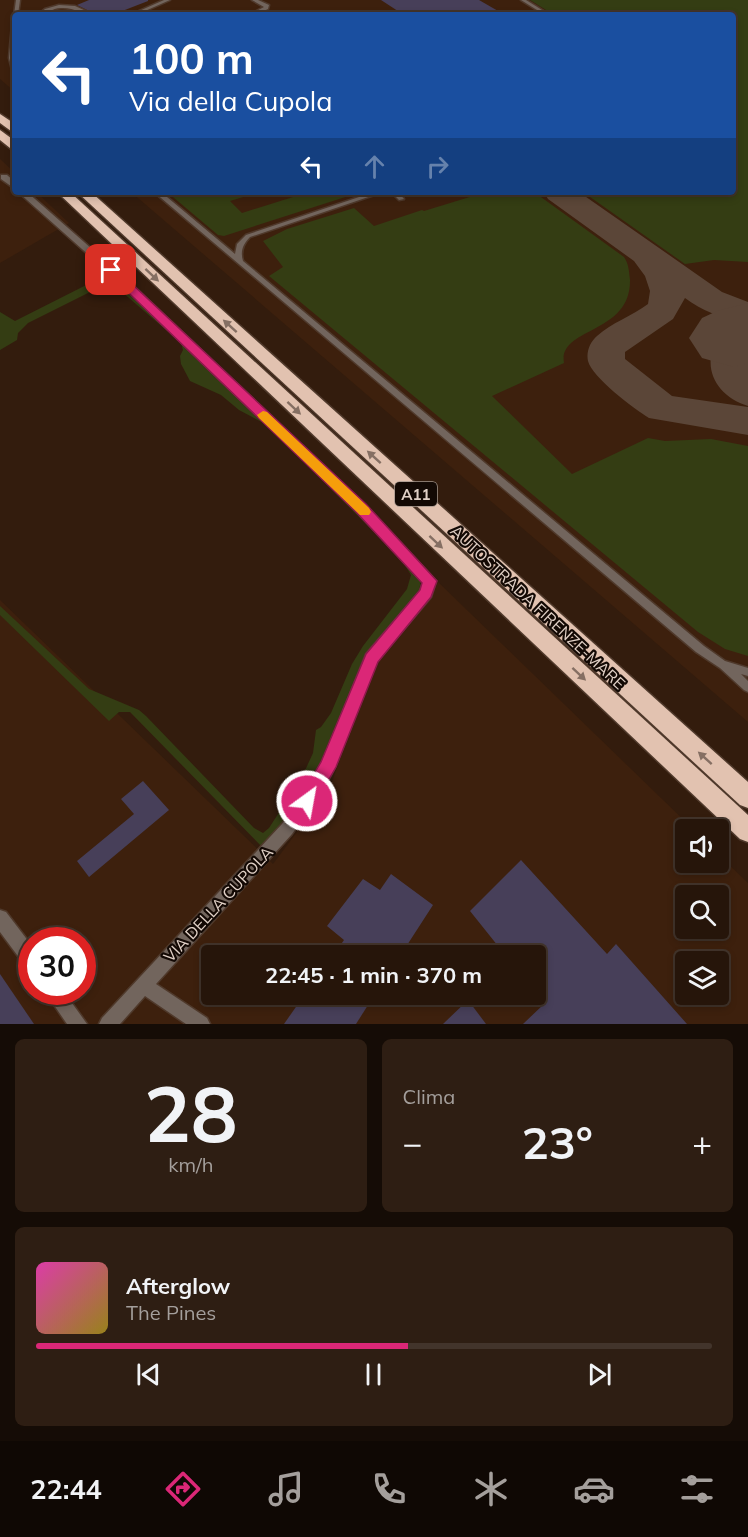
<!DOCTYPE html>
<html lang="it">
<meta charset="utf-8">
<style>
:root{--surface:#26150a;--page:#2e1e13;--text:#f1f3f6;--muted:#a49f9c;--line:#42342b;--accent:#db2777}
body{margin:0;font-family:Mulish,sans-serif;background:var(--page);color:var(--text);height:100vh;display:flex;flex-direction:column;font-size:22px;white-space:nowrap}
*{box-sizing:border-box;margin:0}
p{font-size:20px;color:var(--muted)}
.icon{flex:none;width:33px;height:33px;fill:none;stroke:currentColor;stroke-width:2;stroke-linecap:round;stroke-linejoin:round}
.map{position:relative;height:1024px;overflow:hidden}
.sheet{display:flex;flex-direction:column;gap:15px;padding:15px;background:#150c06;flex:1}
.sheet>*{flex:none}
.top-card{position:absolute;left:12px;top:12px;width:724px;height:183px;border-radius:6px;box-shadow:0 3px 9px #0003,0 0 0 2px var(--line);background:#1a4fa0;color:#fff;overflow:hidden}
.fabs{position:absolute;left:675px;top:819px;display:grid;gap:12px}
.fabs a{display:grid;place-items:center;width:54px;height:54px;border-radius:6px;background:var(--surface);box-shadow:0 3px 9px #0003,0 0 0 2px var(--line);font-size:30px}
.speed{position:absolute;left:18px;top:927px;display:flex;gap:12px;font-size:30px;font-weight:700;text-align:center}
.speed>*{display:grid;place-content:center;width:78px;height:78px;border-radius:50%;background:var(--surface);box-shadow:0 3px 9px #0003,0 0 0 2px var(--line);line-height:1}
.speed .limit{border:9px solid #d22;background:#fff;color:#111}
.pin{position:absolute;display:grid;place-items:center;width:51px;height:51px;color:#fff;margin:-26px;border-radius:12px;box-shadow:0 3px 9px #0006}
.me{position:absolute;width:66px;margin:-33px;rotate:32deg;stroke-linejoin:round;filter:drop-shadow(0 0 4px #0008)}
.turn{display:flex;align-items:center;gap:21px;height:126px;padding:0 18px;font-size:27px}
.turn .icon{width:78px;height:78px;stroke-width:2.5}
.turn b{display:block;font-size:42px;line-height:51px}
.lanes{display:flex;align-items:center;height:57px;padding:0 18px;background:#0003;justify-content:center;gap:30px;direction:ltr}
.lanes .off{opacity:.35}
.big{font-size:45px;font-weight:700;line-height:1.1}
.sheet .card{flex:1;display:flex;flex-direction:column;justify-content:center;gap:9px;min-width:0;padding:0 21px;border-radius:9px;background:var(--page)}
.sheet .dial{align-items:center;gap:0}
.dial b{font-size:78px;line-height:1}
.song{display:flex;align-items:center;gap:18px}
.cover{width:72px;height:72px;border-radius:9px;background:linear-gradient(135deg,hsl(320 70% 55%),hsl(50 70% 35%))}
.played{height:6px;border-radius:3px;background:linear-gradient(90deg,var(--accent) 55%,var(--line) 55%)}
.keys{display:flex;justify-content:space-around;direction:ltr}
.heat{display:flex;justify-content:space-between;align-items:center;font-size:33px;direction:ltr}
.sheet .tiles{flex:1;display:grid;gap:15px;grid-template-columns:1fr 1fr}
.card:last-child{grid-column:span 2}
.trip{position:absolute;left:201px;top:945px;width:345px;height:60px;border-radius:6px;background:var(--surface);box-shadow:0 3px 9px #0003,0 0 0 2px var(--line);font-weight:700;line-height:60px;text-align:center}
.tabs{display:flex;height:96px;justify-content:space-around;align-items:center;background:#0f0804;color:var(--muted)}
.tabs .icon{width:42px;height:42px}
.tabs .selected{color:var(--accent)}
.tabs b{font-size:27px;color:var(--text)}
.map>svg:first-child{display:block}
.built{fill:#3d200d;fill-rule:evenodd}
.green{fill:#343d13}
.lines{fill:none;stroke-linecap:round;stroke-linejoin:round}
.taxiway{fill:#5b4638;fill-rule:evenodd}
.runway{fill:#5b4638;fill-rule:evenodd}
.building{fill:#473f59}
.service-casing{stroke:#4f392b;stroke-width:3}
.minor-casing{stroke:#4f392b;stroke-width:3}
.motorway-casing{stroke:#4f392b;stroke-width:3}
.service{fill:#72655d;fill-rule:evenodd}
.minor{fill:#72655d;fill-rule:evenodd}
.motorway{fill:#e2c2b0;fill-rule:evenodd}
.oneway{fill:#856f63}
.route{fill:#db2777;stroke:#8e194d;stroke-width:1.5}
.slow{fill:#f59e0b}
.labels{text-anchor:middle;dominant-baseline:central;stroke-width:4.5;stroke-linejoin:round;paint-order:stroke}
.shield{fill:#130904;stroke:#a3958c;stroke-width:1.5}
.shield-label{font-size:15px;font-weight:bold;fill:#e1d1c7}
.street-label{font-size:16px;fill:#e1d1c7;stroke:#130904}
</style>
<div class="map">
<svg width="748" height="1024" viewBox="0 0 748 1024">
<rect width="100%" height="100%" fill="#331c0d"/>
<g class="built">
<path d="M0 0H748V722L131 192H734V15H15V92L0 79Z"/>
<path d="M0 159 15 173V192H36L69 223 0 263Z"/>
<path d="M437 581 693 829 686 830V862H718L719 855 748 883V1024H0V600L273 864 330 788 370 671ZM686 896H718V928H686ZM32 940H82V992H32ZM212 956H536V994H212ZM686 962H718V994H686Z"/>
</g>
<g class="green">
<path d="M530 0H748V262L714 260 685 264 583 192H734V15H554Z"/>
<path d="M167 192H260L230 201 242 213 309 192H361L224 236 218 235Z"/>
<path d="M486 192H534L624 257C629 264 629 272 630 280 631 335 558 327 564 363L492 396 572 474 648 438 665 441 711 439 748 446V656L725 649 698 632 269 276 283 267 263 241 287 229 354 208 374 226 422 210 424 211Z"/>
<path d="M108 274 140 301 341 493 421 580 418 596 365 657 312 782 297 806 263 848 130 712H119L109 721 0 615V606L89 689 139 710 146 716 254 828 263 833 269 828 302 777 313 753 316 730 321 727 331 713 352 664 363 646 407 589 411 575 401 559 267 425 239 410 221 395 190 381 181 364 180 356 183 350 181 343 114 285H104L28 323 18 333 17 340 0 350V312L15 321Z"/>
</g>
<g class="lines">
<path class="taxiway" d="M544 192H579L722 292 748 302V406C717 397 699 366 719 338 725 329 731 325 741 322 720 317 702 311 685 298L673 319 625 352V359L672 396 748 407V435L649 418C634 409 592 377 588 361 586 352 590 342 597 336 611 323 632 316 648 304L650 291 645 276 634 261 548 199Z"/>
<path class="runway" d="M748 303V363L734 367 702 358 689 338 702 318 717 311Z"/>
</g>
<g class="building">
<path d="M89 0H148V1L112 15H97L77 5Z"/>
<path d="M381 0H479L505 15H404Z"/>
<path d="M143 781 169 810 89 877 77 861 134 814 121 799Z"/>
<path d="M521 860 607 954 616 944 687 1024H523L544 1004 536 993V956H506L470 911Z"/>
<path d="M391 874 433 905 400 956H333L344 940 327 926 363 879 380 890Z"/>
<path d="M0 974 34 1024H0Z"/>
<path d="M305 994H375L356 1024H284Z"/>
<path d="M468 1000 486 1024H443Z"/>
</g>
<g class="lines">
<g class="service-casing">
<g id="service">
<path d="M16 0H20L18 15H15V16L14 15Z"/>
<path d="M164 0H170L136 15H130Z"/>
<path d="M252 0H258L269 5 268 9 255 15H249L264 7Z"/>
<path d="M521 0H526L550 15H545Z"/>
<path d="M59 5 75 6 95 15C84 15 73 7 61 8 52 8 46 15 38 15L45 9Z"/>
<path d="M389 12H391V14L381 15Z"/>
<path d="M15 23V72L12 70 9 58 12 25Z"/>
<path d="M154 192H161L235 254 237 244 246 235 374 192H383L250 237C243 244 240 251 243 261L704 646 725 661 748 668V676L741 674 748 681V692L744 690 720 668 696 652Z"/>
<path d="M391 192H398L404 199 399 200Z"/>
</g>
</g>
<g class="minor-casing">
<g id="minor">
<path d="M1 175H7L15 182V189L1 179Z"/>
<path d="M18 192H27L125 278 365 505 436 581 431 597 377 661 335 767 322 792 292 834 156 984 207 1018 210 1024H186L145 996 120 1024H99L102 1018 282 824 312 782 322 764 366 654 420 591 423 582 357 511 119 282Z"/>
<path d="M0 910 6 912 32 946V969L26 967 0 932Z"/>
<path d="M45 992H64L87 1024H67Z"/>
</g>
</g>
<g class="motorway-casing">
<g id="motorway">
<path d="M0 114 15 124V134L0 123Z"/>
<path d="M0 130 15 141V152L0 140Z"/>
<path d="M57 192H70L748 815V842L740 839Z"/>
<path d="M77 192H91L748 782V808L740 805Z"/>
</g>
</g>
<use href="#service" class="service"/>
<use href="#minor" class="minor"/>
<use href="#motorway" class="motorway"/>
</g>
<defs><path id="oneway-solid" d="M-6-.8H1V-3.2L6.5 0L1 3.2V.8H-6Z" transform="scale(1.5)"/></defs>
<g class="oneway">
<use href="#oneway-solid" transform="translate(152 275) rotate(43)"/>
<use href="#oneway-solid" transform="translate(230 326) rotate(-138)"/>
<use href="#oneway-solid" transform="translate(294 408) rotate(43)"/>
<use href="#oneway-solid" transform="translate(374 457) rotate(-138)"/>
<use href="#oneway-solid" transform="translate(436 542) rotate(43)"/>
<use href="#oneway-solid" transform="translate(579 674) rotate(43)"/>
<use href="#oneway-solid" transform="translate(705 758) rotate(-138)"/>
</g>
<path class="route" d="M111 267 115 268 366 504 437 581 431 597 378 662 336 767 313 807 307 809 301 807 298 801 321 762 366 654 420 590 422 583 356 512 107 272 106 270Z"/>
<path class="slow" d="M263 411 267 412 369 508 371 512 369 515H360L259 418 257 415Z"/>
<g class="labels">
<rect class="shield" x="395" y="482" width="42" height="24" rx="4.5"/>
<g class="shield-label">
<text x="416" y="494">A11</text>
</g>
<g class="street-label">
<text transform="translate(538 607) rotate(43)">AUTOSTRADA FIRENZE-MARE</text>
<text transform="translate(218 904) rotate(-47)">VIA DELLA CUPOLA</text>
</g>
</g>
</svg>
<div class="fabs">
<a><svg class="icon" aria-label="sound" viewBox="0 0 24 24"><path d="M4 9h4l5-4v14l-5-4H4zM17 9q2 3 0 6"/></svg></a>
<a><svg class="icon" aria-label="search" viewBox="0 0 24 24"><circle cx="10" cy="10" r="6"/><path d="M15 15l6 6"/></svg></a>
<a><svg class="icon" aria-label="layers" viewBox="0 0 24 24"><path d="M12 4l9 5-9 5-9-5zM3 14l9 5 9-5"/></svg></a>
</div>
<div class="speed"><div class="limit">30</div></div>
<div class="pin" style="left:111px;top:270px;background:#d93025"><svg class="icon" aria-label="arrive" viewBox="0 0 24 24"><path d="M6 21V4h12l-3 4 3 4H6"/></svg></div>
<svg class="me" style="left:307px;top:801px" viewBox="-20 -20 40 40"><circle r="17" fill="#db2777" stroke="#fff" stroke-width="3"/><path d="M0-11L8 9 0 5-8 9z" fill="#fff"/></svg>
<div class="trip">22:45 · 1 min · 370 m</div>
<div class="top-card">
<div class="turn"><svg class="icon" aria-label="left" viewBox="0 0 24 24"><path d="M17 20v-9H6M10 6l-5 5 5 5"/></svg><div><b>100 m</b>Via della Cupola</div></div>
<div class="lanes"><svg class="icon" aria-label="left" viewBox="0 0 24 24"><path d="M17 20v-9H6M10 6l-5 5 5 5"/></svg><svg class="icon off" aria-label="ahead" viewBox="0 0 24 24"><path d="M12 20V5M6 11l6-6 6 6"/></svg><svg class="icon off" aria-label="right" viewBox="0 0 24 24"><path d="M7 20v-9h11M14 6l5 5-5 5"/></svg></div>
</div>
</div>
<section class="sheet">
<div class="tiles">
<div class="card dial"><b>28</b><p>km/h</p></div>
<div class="card"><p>Clima</p>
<div class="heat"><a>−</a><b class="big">23°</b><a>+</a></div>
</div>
<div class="card">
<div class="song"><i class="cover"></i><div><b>Afterglow</b><p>The Pines</p></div></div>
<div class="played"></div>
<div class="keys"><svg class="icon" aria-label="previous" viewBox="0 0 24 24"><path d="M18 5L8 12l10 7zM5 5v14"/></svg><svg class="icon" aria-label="pause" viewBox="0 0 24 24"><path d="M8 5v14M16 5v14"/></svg><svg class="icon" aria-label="next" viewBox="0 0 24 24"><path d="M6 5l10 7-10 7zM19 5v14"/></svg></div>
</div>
</div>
</section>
<nav class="tabs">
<b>22:44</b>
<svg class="icon selected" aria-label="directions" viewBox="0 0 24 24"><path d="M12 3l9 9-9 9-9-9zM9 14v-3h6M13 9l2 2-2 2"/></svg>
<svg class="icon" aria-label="music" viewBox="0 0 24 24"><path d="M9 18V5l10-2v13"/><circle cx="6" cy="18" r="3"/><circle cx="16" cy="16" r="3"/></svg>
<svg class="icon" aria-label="phone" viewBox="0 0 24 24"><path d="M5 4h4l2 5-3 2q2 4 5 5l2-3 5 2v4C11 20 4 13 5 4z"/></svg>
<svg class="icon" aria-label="climate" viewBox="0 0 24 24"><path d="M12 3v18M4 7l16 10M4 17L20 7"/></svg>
<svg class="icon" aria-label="car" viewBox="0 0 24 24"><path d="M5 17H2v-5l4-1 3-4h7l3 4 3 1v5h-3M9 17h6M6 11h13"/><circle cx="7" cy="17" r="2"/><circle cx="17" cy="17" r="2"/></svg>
<svg class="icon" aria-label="filters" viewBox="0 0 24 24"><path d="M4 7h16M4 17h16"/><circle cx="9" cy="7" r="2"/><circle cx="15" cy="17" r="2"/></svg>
</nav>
